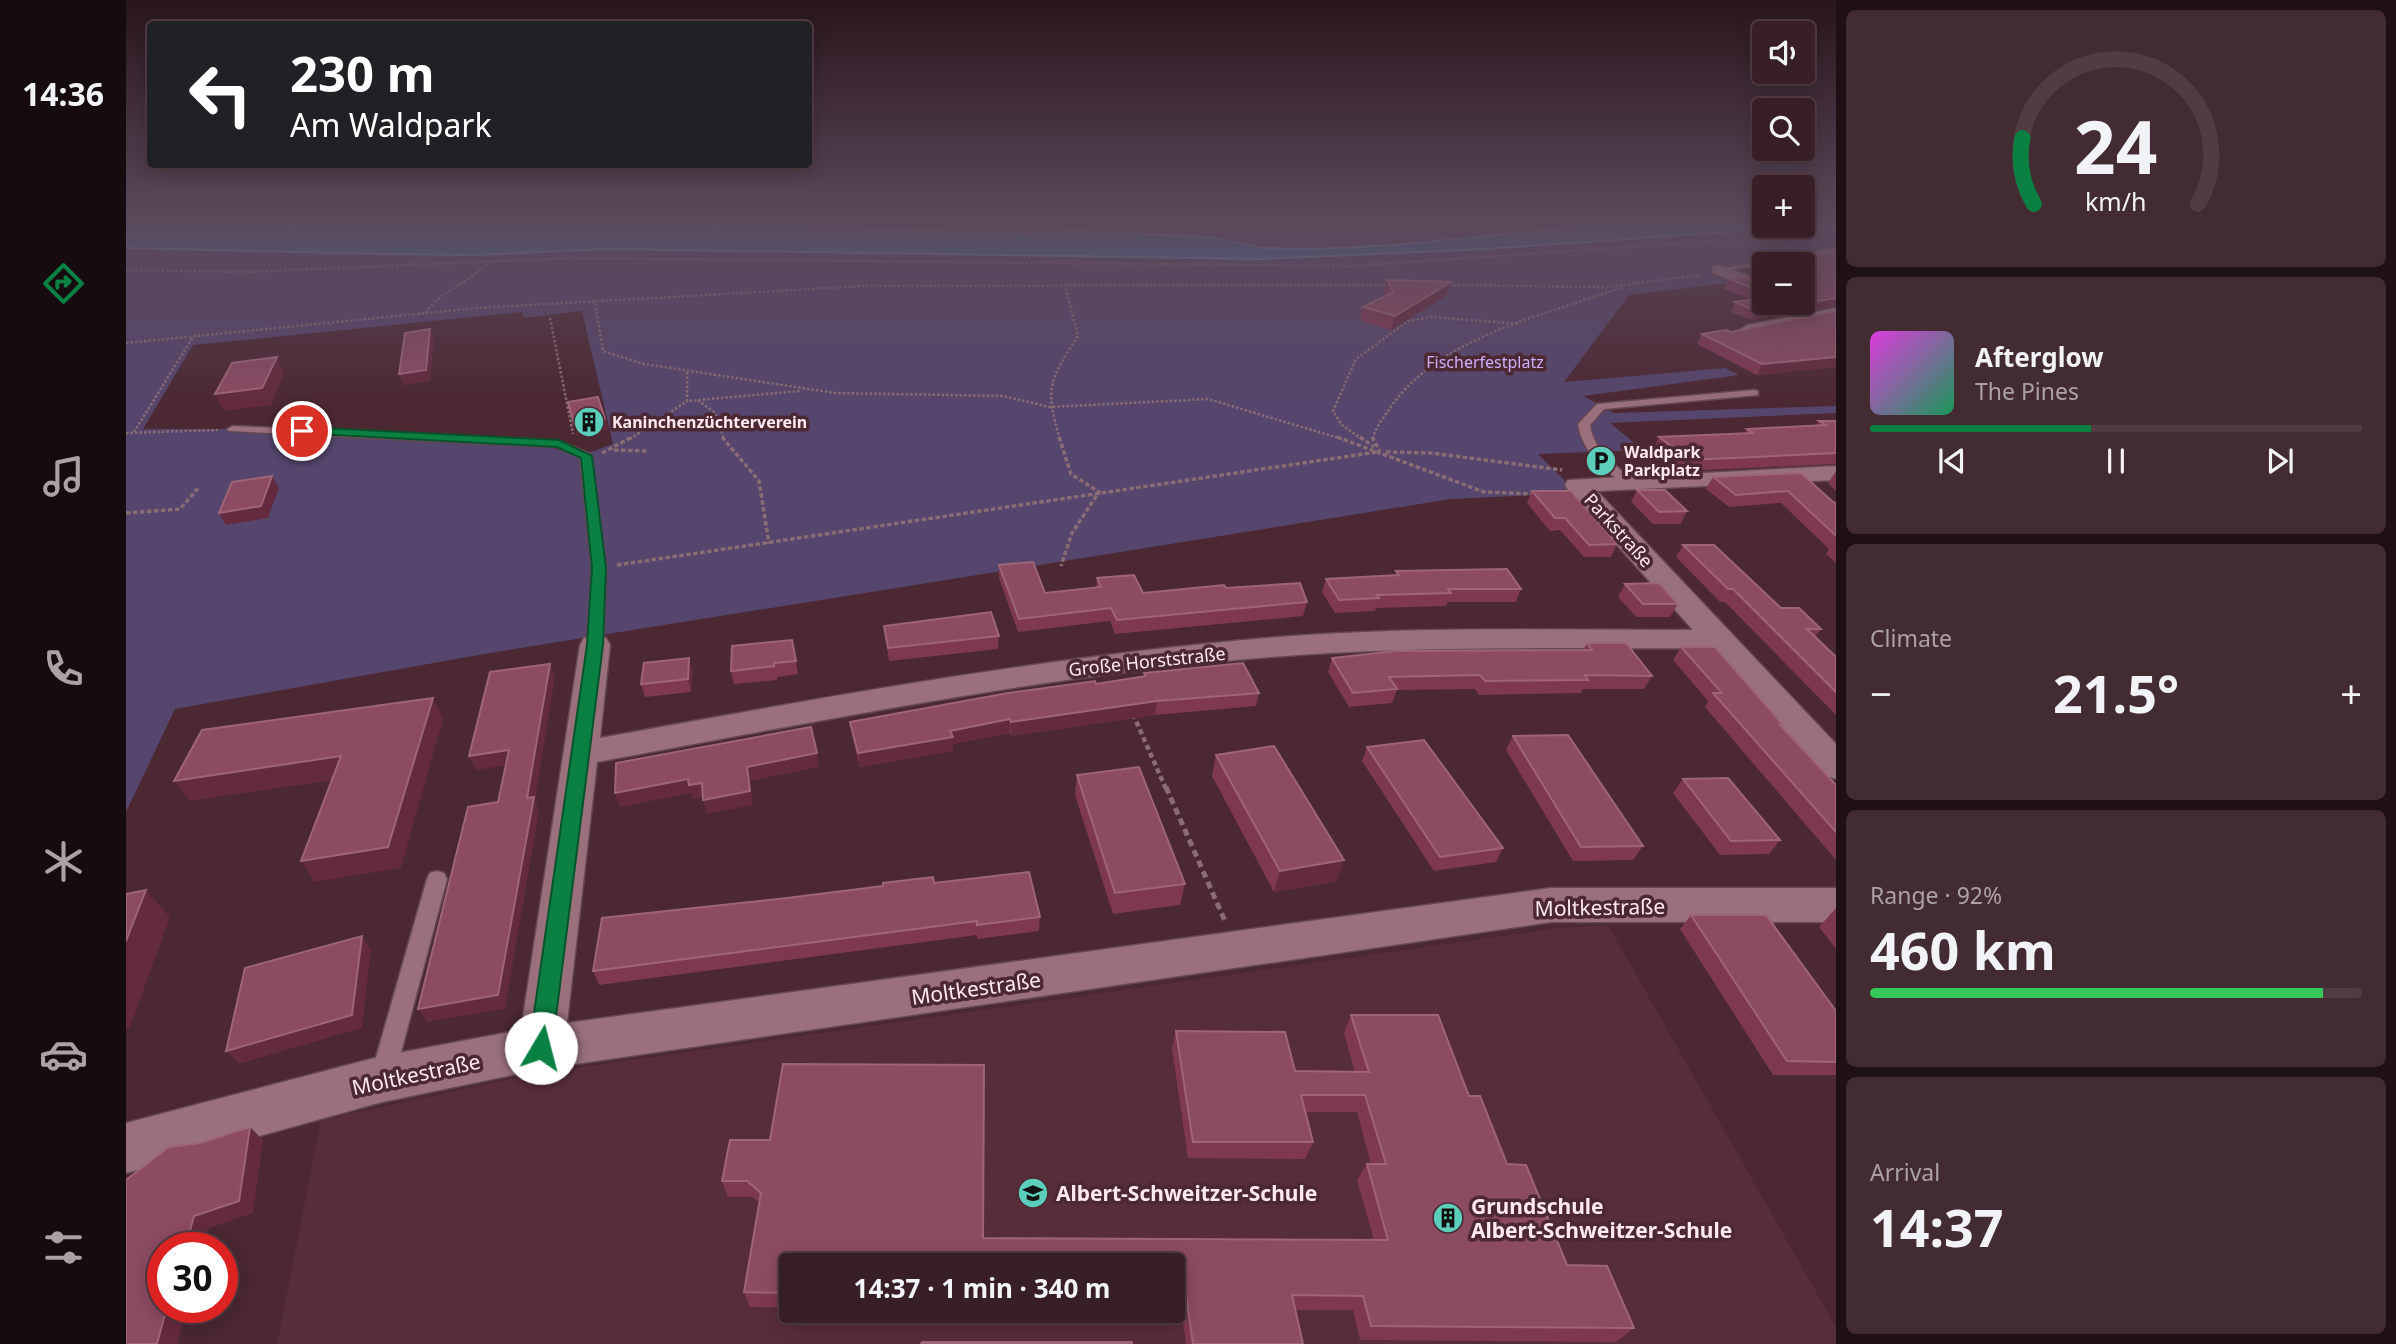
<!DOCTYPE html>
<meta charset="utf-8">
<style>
:root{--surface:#381e26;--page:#432b32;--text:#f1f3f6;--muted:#aba2a7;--line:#523c43;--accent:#0b8043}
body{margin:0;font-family:"Noto Sans",sans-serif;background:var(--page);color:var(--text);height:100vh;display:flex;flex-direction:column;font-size:26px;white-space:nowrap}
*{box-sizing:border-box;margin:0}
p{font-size:23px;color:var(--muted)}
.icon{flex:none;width:38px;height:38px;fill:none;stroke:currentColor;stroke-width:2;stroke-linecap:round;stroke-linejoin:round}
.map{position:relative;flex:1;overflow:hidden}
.details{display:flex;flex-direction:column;gap:10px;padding:10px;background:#1f1015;width:560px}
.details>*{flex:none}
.banner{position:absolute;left:21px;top:21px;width:665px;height:147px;border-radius:7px;box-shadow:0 4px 18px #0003,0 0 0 2px var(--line);background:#202124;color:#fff;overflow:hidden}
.tools{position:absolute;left:1626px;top:21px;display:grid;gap:14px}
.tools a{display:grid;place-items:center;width:63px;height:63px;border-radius:7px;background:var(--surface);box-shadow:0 4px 18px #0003,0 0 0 2px var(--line);font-size:35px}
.speed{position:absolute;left:21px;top:1232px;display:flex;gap:14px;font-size:35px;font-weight:700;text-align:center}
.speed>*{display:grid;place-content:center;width:91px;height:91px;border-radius:50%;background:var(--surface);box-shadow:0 4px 18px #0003,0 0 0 2px var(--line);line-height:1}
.speed .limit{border:10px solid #d22;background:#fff;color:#111}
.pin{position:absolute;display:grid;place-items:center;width:60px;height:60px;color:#fff;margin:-30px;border:4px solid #fff;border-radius:50%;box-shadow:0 2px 7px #0007}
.me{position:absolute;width:77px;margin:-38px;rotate:8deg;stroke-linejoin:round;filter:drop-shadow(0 0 5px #0008)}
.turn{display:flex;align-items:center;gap:24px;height:147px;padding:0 28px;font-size:32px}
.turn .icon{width:91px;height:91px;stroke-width:2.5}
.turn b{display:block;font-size:49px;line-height:60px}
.big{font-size:52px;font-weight:700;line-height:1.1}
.details .tile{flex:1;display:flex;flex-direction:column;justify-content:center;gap:10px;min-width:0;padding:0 24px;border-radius:10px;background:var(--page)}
.details .dial{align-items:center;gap:0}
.dial svg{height:182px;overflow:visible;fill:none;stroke:var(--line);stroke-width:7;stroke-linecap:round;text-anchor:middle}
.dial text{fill:var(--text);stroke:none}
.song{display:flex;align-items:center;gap:21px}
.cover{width:84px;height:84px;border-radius:10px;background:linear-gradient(135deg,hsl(300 70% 55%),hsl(150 70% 35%))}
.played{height:7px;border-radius:4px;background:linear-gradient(90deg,var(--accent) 45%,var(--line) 45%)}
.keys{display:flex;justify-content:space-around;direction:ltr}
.heat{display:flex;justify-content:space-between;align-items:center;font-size:38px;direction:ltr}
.charge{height:10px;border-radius:5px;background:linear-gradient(90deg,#34c759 92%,var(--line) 0)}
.trip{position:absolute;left:653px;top:1253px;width:406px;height:70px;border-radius:7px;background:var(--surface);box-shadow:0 4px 18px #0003,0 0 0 2px var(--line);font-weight:700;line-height:70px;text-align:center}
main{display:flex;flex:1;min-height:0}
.tab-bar{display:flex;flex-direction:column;width:126px;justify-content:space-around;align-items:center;background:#160c0f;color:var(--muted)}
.tab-bar .icon{width:49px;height:49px}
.tab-bar .on{color:var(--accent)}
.tab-bar b{font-size:32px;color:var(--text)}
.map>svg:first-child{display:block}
.built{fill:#582d3a;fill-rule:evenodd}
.green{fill:#56466d;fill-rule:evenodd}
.water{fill:#2e7aac;stroke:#6c9bc0;stroke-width:2}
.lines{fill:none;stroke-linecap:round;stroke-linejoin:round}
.lane-casing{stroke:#654851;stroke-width:3}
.street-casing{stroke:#654851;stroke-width:3}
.path-far3{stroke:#8a6c74;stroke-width:2.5;stroke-dasharray:2.5 2;stroke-linecap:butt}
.path-far2{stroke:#8a6c74;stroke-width:3.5;stroke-dasharray:4.5 2.5;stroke-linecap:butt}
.path-far1{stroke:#8a6c74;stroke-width:4.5;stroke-dasharray:5 3.5;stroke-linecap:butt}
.path{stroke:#8a6c74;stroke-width:5;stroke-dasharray:7 4.5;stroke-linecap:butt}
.lane{fill:#99707b;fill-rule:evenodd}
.street{fill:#99707b;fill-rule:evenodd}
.wall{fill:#7f3851}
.shaded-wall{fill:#642a3d}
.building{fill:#8c4b62;stroke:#9e6478;stroke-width:2}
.route{fill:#0b8043;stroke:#07532c;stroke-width:2}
.labels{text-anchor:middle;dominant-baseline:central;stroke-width:7;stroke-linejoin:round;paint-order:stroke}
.far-park-label{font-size:16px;fill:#ccaffb;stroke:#4b2832}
.far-poi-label{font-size:16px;font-weight:bold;fill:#fde9ee;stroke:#4b2832;text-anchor:start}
.street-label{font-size:18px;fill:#fde9ee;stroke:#4b2832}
.near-street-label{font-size:21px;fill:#fde9ee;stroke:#4b2832}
.near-poi-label{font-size:21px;font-weight:bold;fill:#fde9ee;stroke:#4b2832;text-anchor:start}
</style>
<main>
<nav class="tab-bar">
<b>14:36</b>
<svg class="icon on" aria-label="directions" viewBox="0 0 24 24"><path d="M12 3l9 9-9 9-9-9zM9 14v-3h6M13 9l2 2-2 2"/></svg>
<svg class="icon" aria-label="music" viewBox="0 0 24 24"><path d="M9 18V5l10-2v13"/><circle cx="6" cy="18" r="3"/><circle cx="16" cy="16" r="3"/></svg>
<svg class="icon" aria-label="phone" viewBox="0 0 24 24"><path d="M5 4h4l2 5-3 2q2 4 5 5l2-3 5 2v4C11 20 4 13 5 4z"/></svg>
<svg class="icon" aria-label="climate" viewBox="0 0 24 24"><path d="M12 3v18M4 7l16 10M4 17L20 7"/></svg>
<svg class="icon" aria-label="car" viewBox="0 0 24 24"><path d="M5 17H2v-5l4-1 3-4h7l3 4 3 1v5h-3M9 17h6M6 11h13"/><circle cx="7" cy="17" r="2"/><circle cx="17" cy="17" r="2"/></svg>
<svg class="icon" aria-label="filters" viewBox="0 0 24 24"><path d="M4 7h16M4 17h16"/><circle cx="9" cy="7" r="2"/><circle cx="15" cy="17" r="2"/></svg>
</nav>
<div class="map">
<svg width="1710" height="1344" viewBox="0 0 1710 1344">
<rect width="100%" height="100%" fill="#4b2832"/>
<path class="built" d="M1482 925 1710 1327V1344H151L195 1120 408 1074 1434 928ZM665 1265H1046V1311H665Z"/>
<path class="green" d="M0 218H1638V226H1676L1677 218H1710V248L1587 269 1619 281 1503 295 1438 382 1599 368 1613 375 1457 396 1488 413 1710 406V413L1484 423 1517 450 1412 454 1451 493 1325 499 364 653 49 709 0 812ZM456 311 487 444 454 456 426 448 193 434 195 429H17L67 345 396 312 398 318Z"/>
<path class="water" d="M0 218 111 227 275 222 371 226 476 222 903 234 948 231 1086 237 1137 248 1191 249 1268 245 1547 218H1638V226H1676L1677 218H1710V229L1677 227 1360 249 1134 259 482 249 350 255 257 254 0 248Z"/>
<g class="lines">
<g class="lane-casing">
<g id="lane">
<path d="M1710 248V252L1592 272 1588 270Z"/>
<path d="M1628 390 1632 391V395L1478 409 1464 425C1468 451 1488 464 1507 480V486H1499C1478 468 1456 452 1452 424L1471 404Z"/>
<path d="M107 426 433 441 464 454 480 567 477 645 469 650 461 645 466 567 454 458 431 447 103 431 101 429Z"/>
<path d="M311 871 318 873 321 879 269 1075 265 1083 257 1086 249 1083 245 1075 301 879 304 873Z"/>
</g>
</g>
<g class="street-casing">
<g id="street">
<path d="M1592 265 1638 281V292L1586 273V267Z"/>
<path d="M1710 308 1708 318 1621 337 1612 331 1621 325Z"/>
<path d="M1710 466V480L1471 491 1710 744V779L1698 775 1584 648C1437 649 1291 645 1145 657 918 675 694 721 471 762L441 1023 1425 888H1710V922H1425L415 1069 256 1102 0 1173V1123L256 1056 395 1030 454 645 458 638 469 636 480 638 484 645 474 738C695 698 917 657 1141 638 1283 626 1425 630 1567 630L1442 490 1439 485 1442 480Z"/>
</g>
</g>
<g class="path-far3">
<path d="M0 270 122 272 444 258 1229 266 1587 241 1664 242"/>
<path d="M1318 285 1481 287 1575 275"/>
<path d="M469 303 477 351 518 364 709 393 877 396 924 407 1082 399 1216 439"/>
<path d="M300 313C315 288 345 284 363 261"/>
<path d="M424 318 447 434"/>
<path d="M0 343 351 308 739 286 1264 285"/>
<path d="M561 372V401L674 391"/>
<path d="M572 400 589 413 598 439"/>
<path d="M8 432 67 337"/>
<path d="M0 433 92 430"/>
<path d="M504 439 561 401"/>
<path d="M934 439C918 387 924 380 952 336L939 286"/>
<path d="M1236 439 1216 425 1207 411 1230 359 1282 321 1306 317 1394 324"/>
<path d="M1247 439C1248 430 1256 420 1262 411 1311 336 1418 316 1497 287"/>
</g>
<g class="path-far2">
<path d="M596 437 633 481 643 544"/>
<path d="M933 437 945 474 973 492 946 533 935 566"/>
<path d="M1211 437 1358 492 1411 494"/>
<path d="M1234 437 1248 447"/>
<path d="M1246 437 1254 451"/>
<path d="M488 450 523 451"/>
<path d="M1260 452 1305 453 1436 470"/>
<path d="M476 453 506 437"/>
<path d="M0 513 54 509 73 487"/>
<path d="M491 565 1251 452"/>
</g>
<path class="path-far1" d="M1007 714 1040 789"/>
<path class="path" d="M1040 787 1099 921"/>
<use href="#lane" class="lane"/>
<use href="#street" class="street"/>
</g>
<g class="wall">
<path d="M1710 252V306L1626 320 1605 312 1609 302 1625 299 1598 289 1603 279 1638 283V303H1676V264H1655L1656 261Z"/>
<path d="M1261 280 1325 282 1321 295 1265 330 1234 320 1237 307 1259 296 1257 293Z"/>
<path d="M1710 311V367L1631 375 1571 344 1576 334 1605 332Z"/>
<path d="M1693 421H1710V464L1558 471 1528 448 1533 437 1619 433 1621 429 1690 426Z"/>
<path d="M1710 471V491L1702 483Z"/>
<path d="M1675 473 1707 502 1710 503V563L1700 554 1703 549 1655 503 1603 507 1580 489 1587 477Z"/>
<path d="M1511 490 1561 511 1555 524H1527L1505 502Z"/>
<path d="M1406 491 1491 544 1485 557H1458L1434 530 1424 531 1401 503Z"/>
<path d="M1557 545 1655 608 1695 629 1689 637 1710 657V715L1599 602H1594L1550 557Z"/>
<path d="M873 565 919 593 970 588 971 578 1017 593 1100 588 1181 602 1177 616 989 634 984 621 892 632 873 578Z"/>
<path d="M1270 571 1395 589 1390 602H1322L1320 606 1250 608 1249 611 1209 613 1196 592 1200 579 1269 576Z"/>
<path d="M1499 584 1552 604 1544 617H1510L1492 597Z"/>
<path d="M758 626 873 636 872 649 763 661Z"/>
<path d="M1461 643 1526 676 1518 689H1457L1455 693 1353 695 1349 689 1271 690 1266 703 1223 707 1202 672 1206 658 1457 650Z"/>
<path d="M606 646 670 661 672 674 651 677V680L608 684 605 671Z"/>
<path d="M1555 647 1657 725 1656 726 1710 785V860L1579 707 1582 701 1547 660Z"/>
<path d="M567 671 565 692 519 697 515 684Z"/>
<path d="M1018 673 1133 693 1130 706 1029 715 885 736 884 733 827 744V751L734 767 726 735 724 722 1018 676Z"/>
<path d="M1387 736 1517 846 1507 860 1447 861 1380 750Z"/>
<path d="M1241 747 1377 848 1370 862 1308 871 1236 761Z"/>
<path d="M1090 755 1211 881 1148 892 1086 776Z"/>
<path d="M951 775 1059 884 1054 905 987 914 949 795Z"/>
<path d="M1557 779 1654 840 1643 854 1594 855 1547 793Z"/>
<path d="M808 883 914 917 913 931 851 939V935L473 985 467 971Z"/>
<path d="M1710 908V949L1693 927Z"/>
<path d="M1565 915 1710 1011V1075H1647L1554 929Z"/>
<path d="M1225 1015 1343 1096 1381 1164 1441 1265 1508 1328 1490 1342 1234 1340 1227 1310H1169L1177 1344H1060L1055 1309H1046V1265H665V1307H624L618 1292 633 1203 627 1197H602L596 1181 604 1140 857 1238 1248 1240 1231 1180 1241 1164H1245L1231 1112H1179L1187 1142 1179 1159 1062 1158 1046 1049 1050 1031 1169 1071 1229 1072 1218 1033Z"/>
</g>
<g class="shaded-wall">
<path d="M1325 282 1321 295 1265 330 1269 316Z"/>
<path d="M1710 298V306L1626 320 1631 311Z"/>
<path d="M304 329 308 340 304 381 277 385 273 374Z"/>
<path d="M151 357 158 373 145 405 98 411 89 394Z"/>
<path d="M1710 357V367L1631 375 1636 364Z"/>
<path d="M479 419 482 430 451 436 448 424Z"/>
<path d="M146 476 153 488 142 518 100 525 93 513Z"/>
<path d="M563 658 567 671 565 692 562 679Z"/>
<path d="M424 664 429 677 409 800 413 811 379 1009 301 1022 292 1009 401 798Z"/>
<path d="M307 698 317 719 275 868 189 882 175 861Z"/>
<path d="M1031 701 1029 715 885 736V722Z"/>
<path d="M884 719V733L827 744V751L734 767 732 753 824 731Z"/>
<path d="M383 750 389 764 350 770 343 756Z"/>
<path d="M691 753 693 767 624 781 627 805 581 814 577 800 621 767Z"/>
<path d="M215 756 227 777 64 801 48 781Z"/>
<path d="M562 779 576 783 579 797 566 799 565 793 494 807 489 793Z"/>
<path d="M1218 860 1211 881 1148 892 1154 871Z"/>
<path d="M20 890 44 917 4 1027 0 1028V941Z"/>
<path d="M236 936 245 950 236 1028 113 1064 100 1051Z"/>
<path d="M124 1127 137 1140 127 1213 83 1228 77 1248H59L68 1216Z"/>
<path d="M41 1307H61L51 1344H31Z"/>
</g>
<g class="building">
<path d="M1710 252V298L1631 311 1609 302 1638 298V303H1676V269H1679L1676 268V264H1666L1656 261Z"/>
<path d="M1619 277 1638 283V297L1628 293 1637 292 1603 279Z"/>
<path d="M1261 280 1325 282 1269 316 1237 307 1268 292Z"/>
<path d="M1710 311V357L1636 364 1576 334 1600 330 1605 332Z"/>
<path d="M304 329 300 370 273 374 279 333Z"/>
<path d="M151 357 136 388 89 394 106 363Z"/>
<path d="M472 397 479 419 448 424 442 402Z"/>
<path d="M1693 421H1710V453L1564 460 1533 437 1627 433 1621 429 1700 425Z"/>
<path d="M1675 473 1707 502 1710 503V536L1662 491 1610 495 1587 477Z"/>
<path d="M146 476 135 506 93 513 106 482Z"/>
<path d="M1511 490H1539L1561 511 1533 512Z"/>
<path d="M1406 491H1445L1491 544 1463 545 1439 518H1429Z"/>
<path d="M1557 545H1588L1655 608H1673L1695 629H1681L1710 657V692L1607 589H1602Z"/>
<path d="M907 562 919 593 975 587 971 578 1008 575 1017 593 1098 585 1100 588 1174 583 1181 602 991 620 985 608 893 619 873 565Z"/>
<path d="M1381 569 1395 589H1322L1325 593 1251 595 1253 598 1213 600 1200 579 1273 575 1270 571Z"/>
<path d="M1533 583 1552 604H1517L1499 584Z"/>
<path d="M865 612 873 636 762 648 758 626Z"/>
<path d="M666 640 670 661 648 663V666L605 671 606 646Z"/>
<path d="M1461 643H1500L1526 676 1459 675 1462 680 1359 681 1354 675 1263 677 1271 689 1227 693 1206 658 1270 651 1466 650Z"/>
<path d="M1555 647H1589L1657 725H1654L1710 785V832L1587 693H1596Z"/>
<path d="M563 658 562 679 515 684 518 663Z"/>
<path d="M1117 663 1133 693 1031 701 885 722 884 719 824 731 827 737 732 753 724 722 882 693 969 681 970 684 1020 676 1018 673Z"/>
<path d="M424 664 401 798 408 797 372 995 292 1009 342 807 372 802 383 750 343 756 364 672Z"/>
<path d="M307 698 262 847 175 861 215 756 48 781 76 730Z"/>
<path d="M685 727 691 753 621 767 624 791 577 800 576 783 563 785 562 779 489 793 490 763Z"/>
<path d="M1442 735 1517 846 1455 847 1387 736Z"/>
<path d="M1298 740 1377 848 1314 857 1241 747Z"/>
<path d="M1148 746 1218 860 1154 871 1090 755Z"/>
<path d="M1013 767 1059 884 989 893 951 775Z"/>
<path d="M1602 778 1654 840 1605 841 1557 779Z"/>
<path d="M903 872 914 917 851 925V921L467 971 476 918 661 898 757 886V883L807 877 808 883Z"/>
<path d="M20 890 0 941V894Z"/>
<path d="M1565 915H1640L1710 1011V1062L1661 1061Z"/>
<path d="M236 936 226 1015 100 1051 119 968Z"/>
<path d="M1225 1015H1312L1343 1096H1354L1381 1164 1400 1165 1441 1265 1481 1266 1508 1328 1245 1326 1237 1296 1166 1295 1177 1344H1067L1060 1295H1046V1265H665V1293L618 1292 635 1193 621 1181H596L604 1140H644L657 1064 858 1065 857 1238 1262 1240 1241 1164H1260L1239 1095H1175L1187 1142H1067L1050 1031 1159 1032 1169 1071 1243 1072Z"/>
<path d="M124 1127 113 1201 68 1216 59 1248H37V1307H41L31 1344H0V1180L43 1147 74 1143Z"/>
<path d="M796 1342H1006V1344H795Z"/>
</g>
<linearGradient id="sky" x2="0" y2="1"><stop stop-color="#29161c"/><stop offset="0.54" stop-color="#5b485a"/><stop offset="1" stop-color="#5b485a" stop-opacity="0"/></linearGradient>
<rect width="1710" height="406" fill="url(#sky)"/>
<path class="route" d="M176 427 433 440 466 456 480 568 477 645 426 1048 423 1056 415 1059 407 1056 403 1048 461 645 466 568 455 458 431 447 172 433V428Z"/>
<defs>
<g id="building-disc" transform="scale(1.575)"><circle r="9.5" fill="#5bcebc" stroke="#4b2832"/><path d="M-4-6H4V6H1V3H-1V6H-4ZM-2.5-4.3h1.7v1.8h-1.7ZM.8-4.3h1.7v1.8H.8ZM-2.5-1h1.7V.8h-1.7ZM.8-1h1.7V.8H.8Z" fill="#111"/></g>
<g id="parking-disc" transform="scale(1.575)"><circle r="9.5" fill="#5bcebc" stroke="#4b2832"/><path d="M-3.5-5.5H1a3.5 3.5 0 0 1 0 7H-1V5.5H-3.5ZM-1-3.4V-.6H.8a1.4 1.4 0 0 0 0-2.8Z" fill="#111"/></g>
<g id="school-disc" transform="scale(1.575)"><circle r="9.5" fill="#5bcebc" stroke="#4b2832"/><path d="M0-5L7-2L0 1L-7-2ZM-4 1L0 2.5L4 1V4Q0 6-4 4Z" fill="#111"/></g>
</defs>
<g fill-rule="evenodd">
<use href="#building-disc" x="463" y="422"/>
<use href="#parking-disc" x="1475" y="461"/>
<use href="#school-disc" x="907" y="1193"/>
<use href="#building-disc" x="1322" y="1218"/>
</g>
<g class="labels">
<g class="far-park-label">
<text x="1359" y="362">Fischerfestplatz</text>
</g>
<g class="far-poi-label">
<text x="486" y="422">Kaninchenzüchterverein</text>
<text x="1498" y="452">Waldpark<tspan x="1498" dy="18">Parkplatz</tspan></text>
</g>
<g class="street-label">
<text transform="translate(1493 530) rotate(48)">Parkstraße</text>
<text transform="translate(1021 661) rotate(-6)">Große Horststraße</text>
</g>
<g class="near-street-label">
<text transform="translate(1474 907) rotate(-1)">Moltkestraße</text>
<text transform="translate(850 988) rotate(-8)">Moltkestraße</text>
<text transform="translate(290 1074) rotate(-12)">Moltkestraße</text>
</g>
<g class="near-poi-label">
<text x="930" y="1193">Albert-Schweitzer-Schule</text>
<text x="1345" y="1206">Grundschule<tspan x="1345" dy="24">Albert-Schweitzer-Schule</tspan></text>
</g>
</g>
</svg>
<div class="tools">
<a><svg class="icon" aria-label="sound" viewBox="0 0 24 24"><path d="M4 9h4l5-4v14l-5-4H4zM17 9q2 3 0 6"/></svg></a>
<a><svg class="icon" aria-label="search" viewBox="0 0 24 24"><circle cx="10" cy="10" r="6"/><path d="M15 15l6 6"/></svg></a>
<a>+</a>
<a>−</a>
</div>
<div class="speed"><div class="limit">30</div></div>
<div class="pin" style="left:176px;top:431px;background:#d93025"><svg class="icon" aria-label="arrive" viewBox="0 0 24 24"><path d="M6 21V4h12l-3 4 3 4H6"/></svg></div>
<svg class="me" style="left:415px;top:1048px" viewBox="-20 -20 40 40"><circle r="19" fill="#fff"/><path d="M0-13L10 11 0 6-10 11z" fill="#0b8043"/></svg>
<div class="trip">14:37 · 1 min · 340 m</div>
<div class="banner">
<div class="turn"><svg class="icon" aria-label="left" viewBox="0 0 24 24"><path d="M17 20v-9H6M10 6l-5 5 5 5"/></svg><div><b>230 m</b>Am Waldpark</div></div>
</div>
</div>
<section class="details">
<div class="tile dial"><svg viewBox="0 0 100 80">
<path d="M14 69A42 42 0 1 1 86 69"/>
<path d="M14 69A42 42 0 0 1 9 40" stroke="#0b8043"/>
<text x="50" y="56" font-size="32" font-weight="700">24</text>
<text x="50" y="72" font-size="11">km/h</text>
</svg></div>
<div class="tile">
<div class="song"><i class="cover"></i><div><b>Afterglow</b><p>The Pines</p></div></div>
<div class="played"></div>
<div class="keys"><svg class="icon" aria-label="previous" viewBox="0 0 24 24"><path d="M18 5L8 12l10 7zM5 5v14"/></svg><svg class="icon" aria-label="pause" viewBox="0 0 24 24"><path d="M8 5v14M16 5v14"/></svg><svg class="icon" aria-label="next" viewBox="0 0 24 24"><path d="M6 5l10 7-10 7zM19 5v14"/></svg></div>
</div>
<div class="tile"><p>Climate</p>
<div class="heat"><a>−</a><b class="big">21.5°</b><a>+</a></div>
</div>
<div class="tile"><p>Range · 92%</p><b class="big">460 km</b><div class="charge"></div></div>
<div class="tile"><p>Arrival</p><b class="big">14:37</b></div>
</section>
</main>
